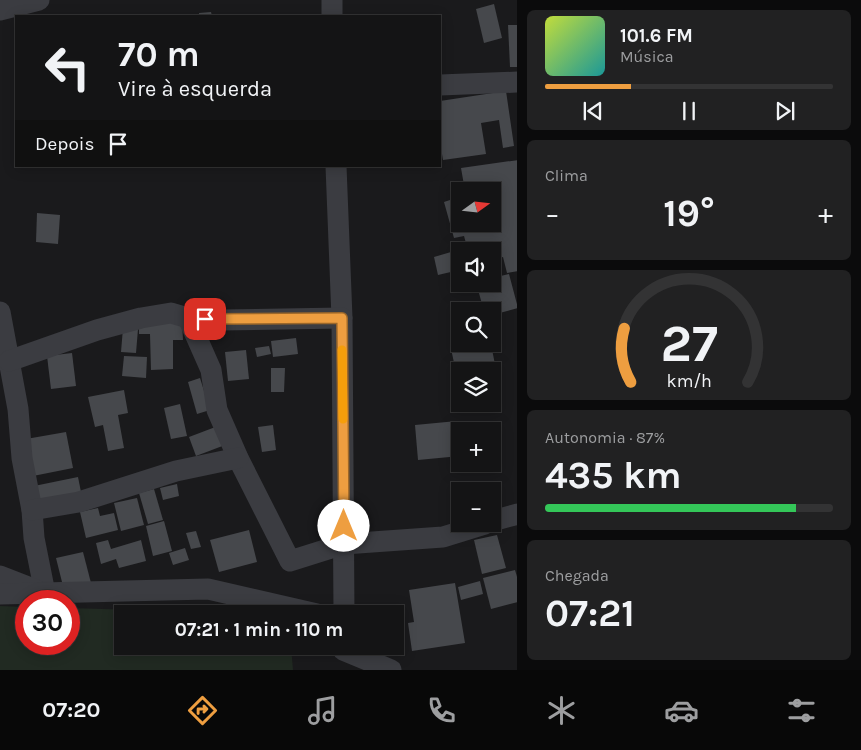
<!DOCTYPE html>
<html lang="pt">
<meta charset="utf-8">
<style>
:root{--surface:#141415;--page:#212122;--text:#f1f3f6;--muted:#9d9ea0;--line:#333334;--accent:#ee9e40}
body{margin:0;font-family:Karla,sans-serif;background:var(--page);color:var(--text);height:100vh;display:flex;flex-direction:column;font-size:19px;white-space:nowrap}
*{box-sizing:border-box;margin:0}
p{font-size:16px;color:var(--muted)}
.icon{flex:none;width:28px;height:28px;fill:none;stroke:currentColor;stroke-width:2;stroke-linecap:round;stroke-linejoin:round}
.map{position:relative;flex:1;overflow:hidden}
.drawer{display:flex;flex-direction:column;gap:10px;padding:10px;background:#0b0b0c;width:344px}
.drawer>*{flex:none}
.banner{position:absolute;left:15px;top:15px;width:426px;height:152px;border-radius:0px;box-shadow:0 2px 12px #0003,0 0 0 1px var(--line);background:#141415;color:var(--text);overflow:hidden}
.needle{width:32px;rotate:75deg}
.tools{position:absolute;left:451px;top:182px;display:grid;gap:10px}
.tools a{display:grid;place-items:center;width:50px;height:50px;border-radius:0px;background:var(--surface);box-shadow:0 2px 12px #0003,0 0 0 1px var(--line);font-size:25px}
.speed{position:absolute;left:15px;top:590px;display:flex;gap:10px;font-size:25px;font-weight:700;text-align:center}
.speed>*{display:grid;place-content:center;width:65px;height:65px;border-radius:50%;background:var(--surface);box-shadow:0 2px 12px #0003,0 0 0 1px var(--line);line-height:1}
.speed .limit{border:8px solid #d22;background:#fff;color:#111}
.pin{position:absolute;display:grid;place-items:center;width:42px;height:42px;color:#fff;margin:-21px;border-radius:10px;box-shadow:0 2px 8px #0006}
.me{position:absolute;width:55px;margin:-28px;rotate:0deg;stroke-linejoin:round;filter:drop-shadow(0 0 4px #0008)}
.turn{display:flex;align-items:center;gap:18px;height:105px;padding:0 20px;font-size:22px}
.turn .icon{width:65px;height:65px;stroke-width:2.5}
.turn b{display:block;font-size:35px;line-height:42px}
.then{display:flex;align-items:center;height:48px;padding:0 20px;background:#0003;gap:10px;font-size:19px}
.big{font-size:38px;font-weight:700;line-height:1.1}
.drawer .card{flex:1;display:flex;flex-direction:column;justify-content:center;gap:8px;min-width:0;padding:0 18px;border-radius:8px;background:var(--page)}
.drawer .dial{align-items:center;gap:0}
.dial svg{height:130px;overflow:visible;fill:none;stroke:var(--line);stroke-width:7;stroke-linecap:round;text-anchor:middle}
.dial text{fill:var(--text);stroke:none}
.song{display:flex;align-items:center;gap:15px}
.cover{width:60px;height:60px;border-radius:8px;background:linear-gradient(135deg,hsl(70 70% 55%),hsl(180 70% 35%))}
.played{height:5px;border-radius:2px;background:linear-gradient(90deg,var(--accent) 30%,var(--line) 30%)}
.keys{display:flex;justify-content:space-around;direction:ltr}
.heat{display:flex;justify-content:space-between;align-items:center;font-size:28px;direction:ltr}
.charge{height:8px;border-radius:4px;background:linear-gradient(90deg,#34c759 87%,var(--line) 0)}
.trip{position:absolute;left:114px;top:605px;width:290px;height:50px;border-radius:0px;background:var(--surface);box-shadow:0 2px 12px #0003,0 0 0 1px var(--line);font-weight:700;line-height:50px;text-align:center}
.menu{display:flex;height:80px;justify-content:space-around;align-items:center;background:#080808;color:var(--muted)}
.menu .icon{width:35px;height:35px}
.menu .on{color:var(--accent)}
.menu b{font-size:22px;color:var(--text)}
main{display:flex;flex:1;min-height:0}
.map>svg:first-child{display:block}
.green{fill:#212a22}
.building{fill:#46484c}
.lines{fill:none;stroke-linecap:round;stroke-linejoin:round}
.minor{stroke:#3b3c41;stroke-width:21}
.route-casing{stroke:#9b672a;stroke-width:12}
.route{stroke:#ee9e40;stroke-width:9}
.slow{stroke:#f59e0b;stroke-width:9}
</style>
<main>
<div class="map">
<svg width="518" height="670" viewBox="0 0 518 670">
<rect width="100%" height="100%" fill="#1a1a1c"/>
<path class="green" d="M0 606 26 607V644H69V608L276 614H122V646H291L293 670H0Z"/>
<g class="building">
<path d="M494 4 502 38 484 43 476 9Z"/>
<path d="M211 12 212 16H199V13Z"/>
<path d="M508 25H518V67H510Z"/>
<path d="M506 91 514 146 503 148 499 120 481 123 486 154 443 160 440 142V101Z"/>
<path d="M518 160V271L507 273 503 257 492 260V251H481L479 245 467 247 464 236 454 238 444 202 453 199 452 196 460 194V224H492V191H465L461 168Z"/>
<path d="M37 213 60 215 58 244 36 242Z"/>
<path d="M451 252 455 271 438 275 434 257Z"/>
<path d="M509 274 518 308 492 315V311H489L487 303 482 304 477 286 482 285V284H492V278Z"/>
<path d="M182 322 183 340H173V369L151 370 150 334H139V323Z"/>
<path d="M123 328 138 329 136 353 121 352Z"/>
<path d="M296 338 298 354 273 357 271 341Z"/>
<path d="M460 342V344H491L497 375 492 376V371H460L459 386 450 344Z"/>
<path d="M269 346 271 354 257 357 255 348Z"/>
<path d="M246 350 249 379 228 381 225 352Z"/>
<path d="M72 353 76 386 51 389 47 356Z"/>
<path d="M124 356 147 357 146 378 122 376Z"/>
<path d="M271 368H285L284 392H271Z"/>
<path d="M200 378 210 410 197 414 188 382Z"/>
<path d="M124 390 128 413 118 415 124 448 108 451 103 425 95 427 88 397Z"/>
<path d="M180 404 187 436 171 439 164 408Z"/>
<path d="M457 421 460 456 418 460 415 425Z"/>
<path d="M273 425 276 450 262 452 258 427Z"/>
<path d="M218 426 225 445 196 456 189 437Z"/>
<path d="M66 432 73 468 33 476 26 439Z"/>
<path d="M78 477 81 492 36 501 34 486Z"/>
<path d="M177 484 179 496 163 500 160 488Z"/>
<path d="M154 489 163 520 148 524 139 493Z"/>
<path d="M137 498 144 525 121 531 114 503Z"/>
<path d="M98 508 100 516 114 513 118 530 86 538 80 512Z"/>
<path d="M164 521 172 551 153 556 146 526Z"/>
<path d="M249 530 257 562 219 572 210 540Z"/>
<path d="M196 531 201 547 191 549 186 533Z"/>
<path d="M497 535 506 568 482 574 474 540Z"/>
<path d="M108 540 111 549 141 540 146 561 119 568 116 559 101 564 96 543Z"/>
<path d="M185 548 189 560 173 565 169 553Z"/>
<path d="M83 552 91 583 64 590 56 558Z"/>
<path d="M515 570 518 580V602L491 609 483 578Z"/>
<path d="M480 581 483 594 461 600 458 587Z"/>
<path d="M455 583 465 643 412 651 408 623 414 622 409 590Z"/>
</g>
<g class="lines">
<g class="minor">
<path d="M332 0V16"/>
<path d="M0 10 39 0"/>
<path d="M440 85 518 82"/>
<path d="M336 166 342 318 344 614"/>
<path d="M0 312 18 409 22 458 32 510 34 538 45 593"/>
<path d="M188 318 211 370 217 410 238 458 290 561 344 544 443 537 485 524"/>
<path d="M9 361 97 330 141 318 171 313 188 318 221 320 342 318"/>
<path d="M32 510 79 502 176 471 238 458"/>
<path d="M492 521 518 514"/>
<path d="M0 576 36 590"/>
<path d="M0 594 208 589 317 614"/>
<path d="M343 650 391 670"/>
</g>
</g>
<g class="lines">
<g class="route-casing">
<path id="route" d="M205 319 342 318 344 526"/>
</g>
<use href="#route" class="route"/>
<path class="slow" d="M342 350 343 419"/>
</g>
</svg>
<div class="tools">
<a><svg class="needle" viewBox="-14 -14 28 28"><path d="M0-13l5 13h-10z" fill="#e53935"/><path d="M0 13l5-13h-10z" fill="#9d9ea0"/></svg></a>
<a><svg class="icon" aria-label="sound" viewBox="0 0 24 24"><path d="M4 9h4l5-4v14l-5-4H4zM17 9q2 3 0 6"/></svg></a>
<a><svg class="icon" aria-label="search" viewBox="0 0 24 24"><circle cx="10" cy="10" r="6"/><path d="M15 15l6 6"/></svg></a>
<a><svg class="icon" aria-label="layers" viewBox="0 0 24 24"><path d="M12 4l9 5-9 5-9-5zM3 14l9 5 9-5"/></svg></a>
<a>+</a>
<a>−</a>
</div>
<div class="speed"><div class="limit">30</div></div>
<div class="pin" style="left:205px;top:319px;background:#d93025"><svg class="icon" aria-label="arrive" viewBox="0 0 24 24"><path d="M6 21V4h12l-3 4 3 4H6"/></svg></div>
<svg class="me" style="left:344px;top:526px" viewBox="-20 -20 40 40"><circle r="19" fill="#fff"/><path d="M0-13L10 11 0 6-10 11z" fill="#ee9e40"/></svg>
<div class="trip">07:21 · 1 min · 110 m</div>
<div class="banner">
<div class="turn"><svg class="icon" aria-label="left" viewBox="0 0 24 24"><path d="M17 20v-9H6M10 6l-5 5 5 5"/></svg><div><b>70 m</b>Vire à esquerda</div></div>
<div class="then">Depois<svg class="icon" aria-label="arrive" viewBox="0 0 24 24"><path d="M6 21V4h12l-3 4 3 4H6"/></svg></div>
</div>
</div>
<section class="drawer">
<div class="card">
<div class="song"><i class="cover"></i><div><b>101.6 FM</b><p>Música</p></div></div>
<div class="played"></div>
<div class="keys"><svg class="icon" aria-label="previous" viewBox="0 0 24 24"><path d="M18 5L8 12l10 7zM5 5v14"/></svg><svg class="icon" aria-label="pause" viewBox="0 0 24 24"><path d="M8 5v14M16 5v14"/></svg><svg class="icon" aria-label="next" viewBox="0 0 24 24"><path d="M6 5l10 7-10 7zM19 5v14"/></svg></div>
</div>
<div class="card"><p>Clima</p>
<div class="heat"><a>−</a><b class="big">19°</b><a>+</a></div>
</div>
<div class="card dial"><svg viewBox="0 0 100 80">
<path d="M14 69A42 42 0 1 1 86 69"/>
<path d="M14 69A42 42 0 0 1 10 36" stroke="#ee9e40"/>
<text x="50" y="56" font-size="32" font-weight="700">27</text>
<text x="50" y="72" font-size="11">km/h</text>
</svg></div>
<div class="card"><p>Autonomia · 87%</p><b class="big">435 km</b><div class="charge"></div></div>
<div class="card"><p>Chegada</p><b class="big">07:21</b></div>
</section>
</main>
<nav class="menu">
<b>07:20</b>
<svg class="icon on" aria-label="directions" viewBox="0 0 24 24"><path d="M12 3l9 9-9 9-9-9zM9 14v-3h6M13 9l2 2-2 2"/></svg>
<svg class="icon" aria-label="music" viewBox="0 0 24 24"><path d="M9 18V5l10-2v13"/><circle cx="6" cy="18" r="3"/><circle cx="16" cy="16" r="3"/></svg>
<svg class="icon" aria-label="phone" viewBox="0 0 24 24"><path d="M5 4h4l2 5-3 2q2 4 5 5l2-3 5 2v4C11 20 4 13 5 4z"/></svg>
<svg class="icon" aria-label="climate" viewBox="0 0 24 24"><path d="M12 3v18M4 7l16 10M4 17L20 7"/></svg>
<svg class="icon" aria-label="car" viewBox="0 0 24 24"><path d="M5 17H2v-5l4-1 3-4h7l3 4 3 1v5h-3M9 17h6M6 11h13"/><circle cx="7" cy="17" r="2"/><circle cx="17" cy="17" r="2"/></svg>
<svg class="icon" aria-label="filters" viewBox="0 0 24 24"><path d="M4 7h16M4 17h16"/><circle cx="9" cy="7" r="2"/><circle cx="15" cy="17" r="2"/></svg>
</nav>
